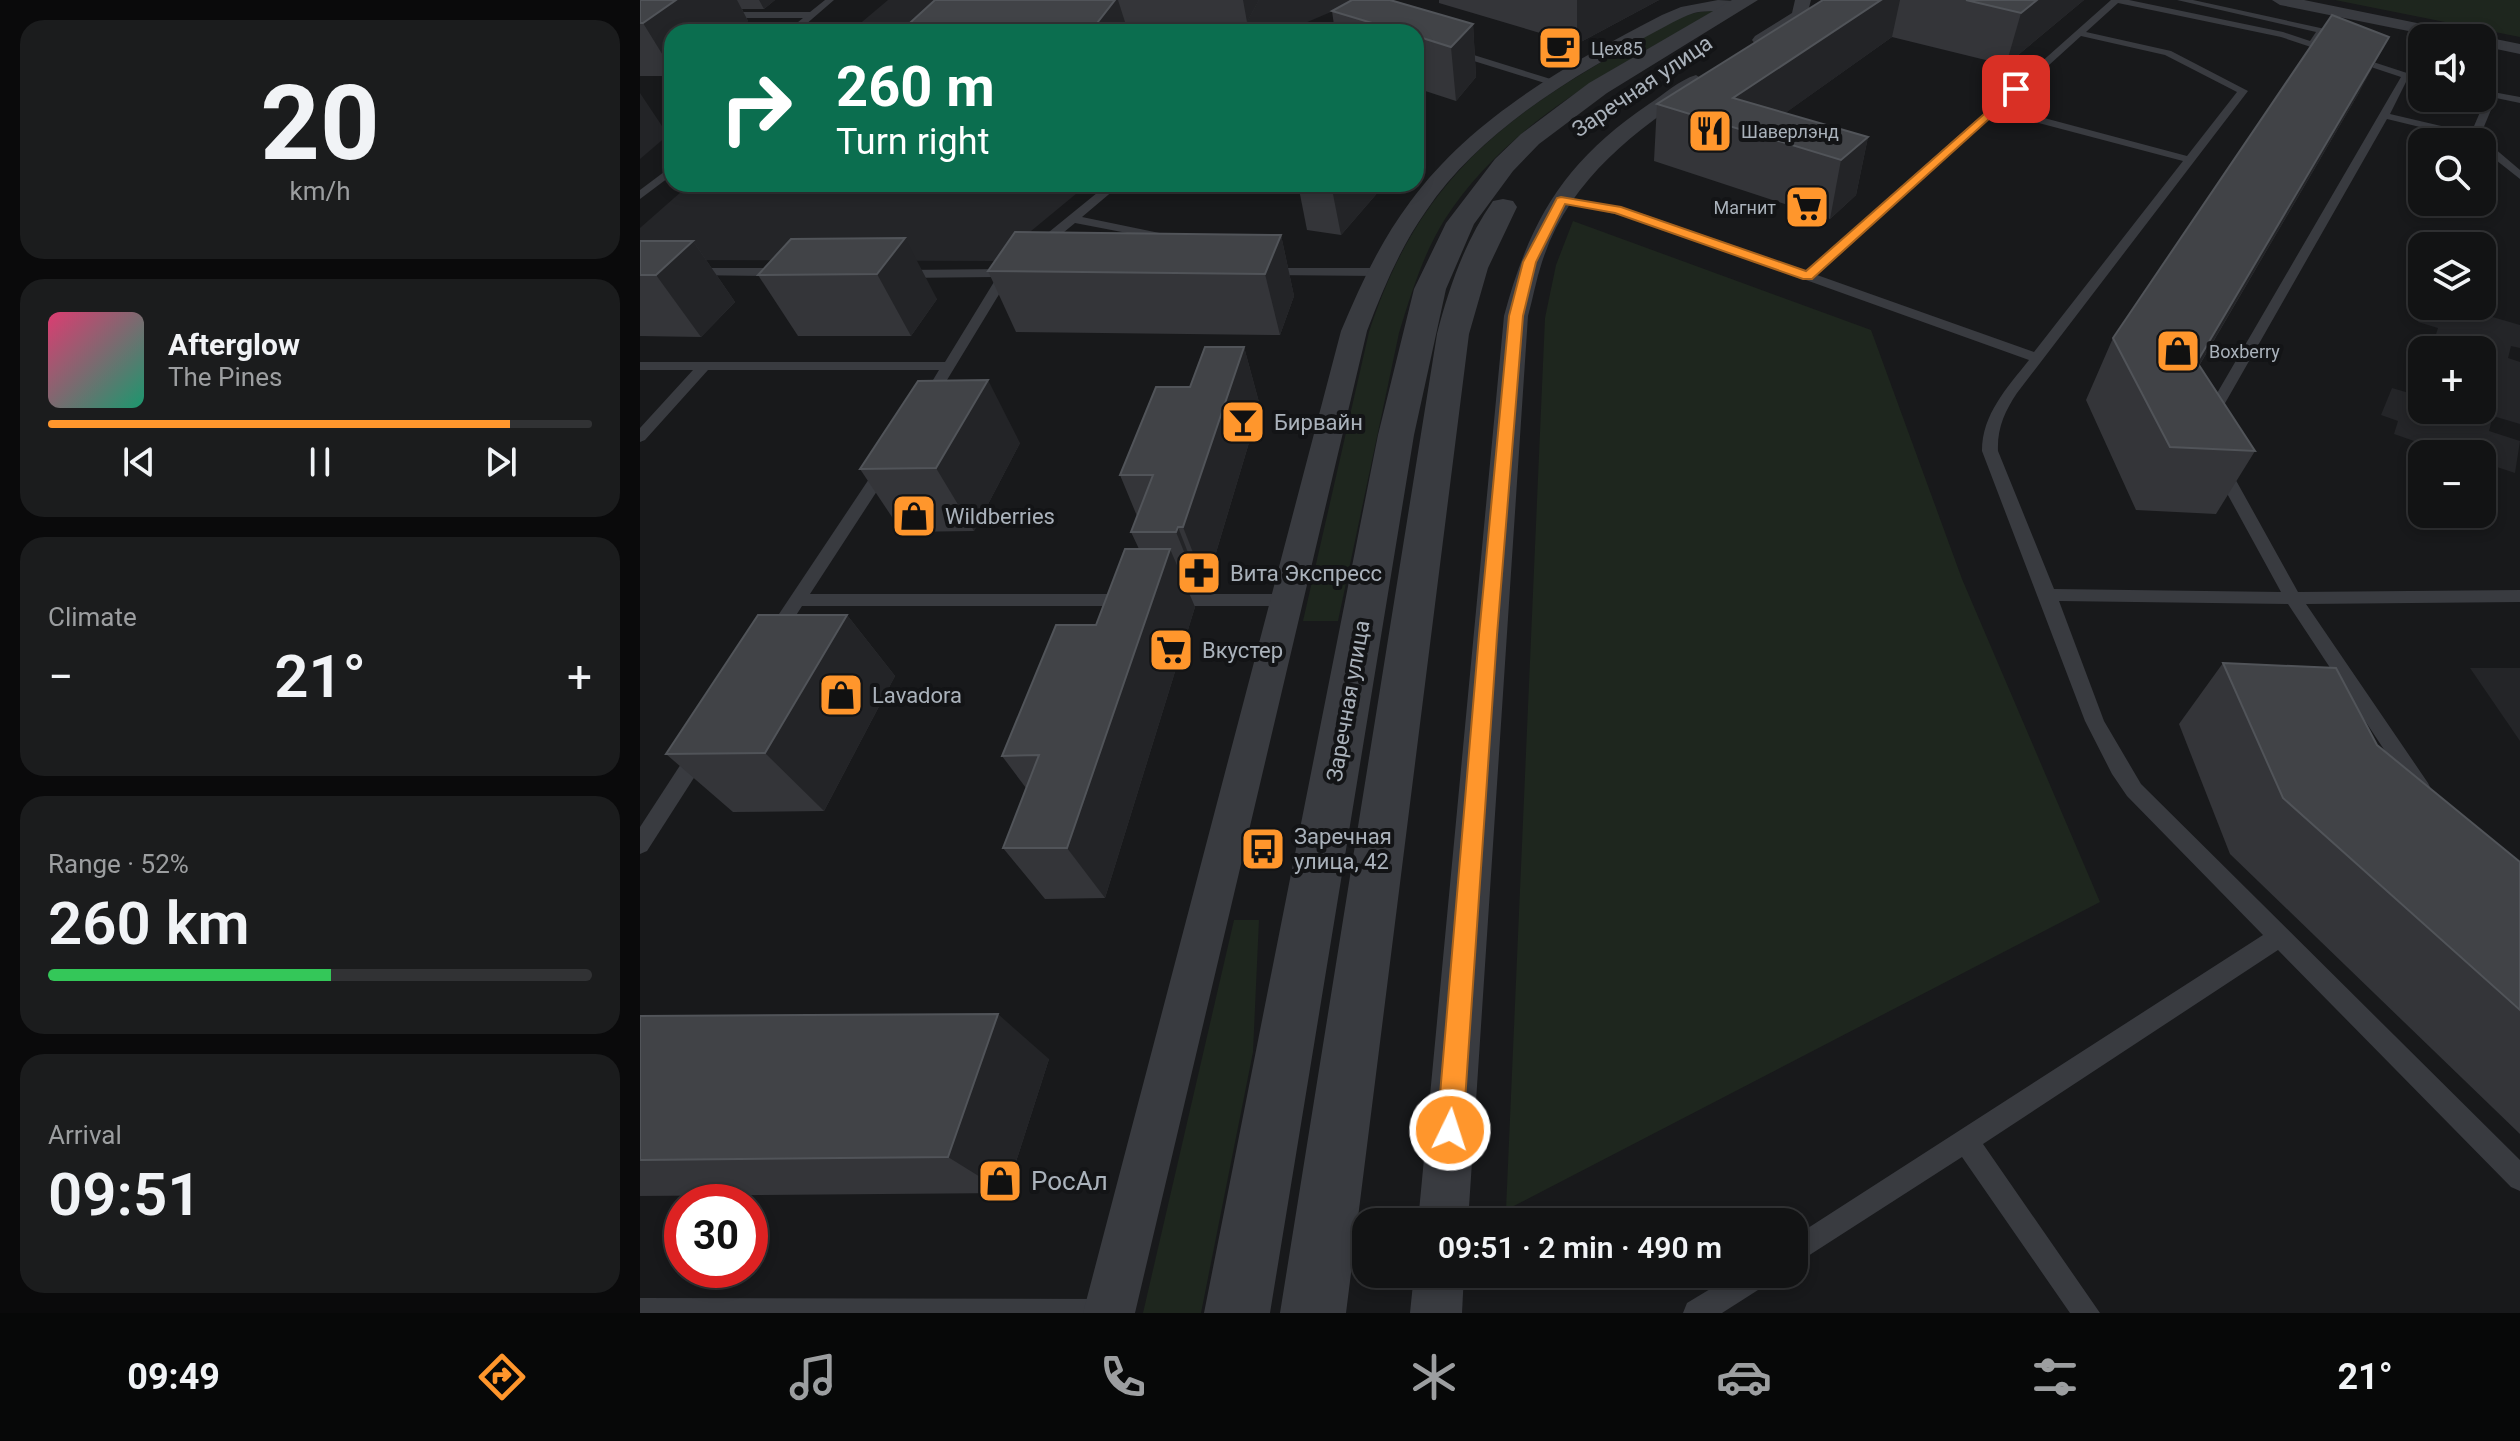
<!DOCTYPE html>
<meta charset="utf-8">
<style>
:root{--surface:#121314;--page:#1b1c1d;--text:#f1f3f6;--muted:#9c9ea0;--line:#313234;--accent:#ff962c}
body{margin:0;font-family:Roboto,sans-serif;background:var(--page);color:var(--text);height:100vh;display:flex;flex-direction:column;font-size:30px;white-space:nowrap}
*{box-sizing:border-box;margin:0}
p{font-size:26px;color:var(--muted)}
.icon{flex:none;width:44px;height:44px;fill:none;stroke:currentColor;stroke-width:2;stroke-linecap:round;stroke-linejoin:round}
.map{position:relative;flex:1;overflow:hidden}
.side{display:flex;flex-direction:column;gap:20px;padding:20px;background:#0a0a0b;width:640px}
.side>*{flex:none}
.banner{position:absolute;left:24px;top:24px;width:760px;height:168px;border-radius:24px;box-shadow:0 4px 12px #0003,0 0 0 2px var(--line);background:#0b6e4f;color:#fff;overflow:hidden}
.tools{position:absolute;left:1768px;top:24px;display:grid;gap:16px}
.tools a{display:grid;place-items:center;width:88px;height:88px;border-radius:16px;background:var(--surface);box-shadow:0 4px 12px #0003,0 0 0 2px var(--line);font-size:40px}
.speed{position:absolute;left:24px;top:1184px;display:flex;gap:16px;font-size:40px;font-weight:700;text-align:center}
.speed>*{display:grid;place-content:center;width:104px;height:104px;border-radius:50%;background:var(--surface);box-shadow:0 4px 12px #0003,0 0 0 2px var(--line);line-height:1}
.speed .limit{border:12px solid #d22;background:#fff;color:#111}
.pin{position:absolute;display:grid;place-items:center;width:68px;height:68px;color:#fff;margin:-34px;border-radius:16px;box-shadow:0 4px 12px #0006}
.me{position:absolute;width:88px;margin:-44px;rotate:4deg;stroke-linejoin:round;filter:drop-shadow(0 0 6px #0008)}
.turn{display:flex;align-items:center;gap:28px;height:168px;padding:0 40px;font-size:36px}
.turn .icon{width:104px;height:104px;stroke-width:2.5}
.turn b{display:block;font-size:56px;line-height:68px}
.big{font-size:60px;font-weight:600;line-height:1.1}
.side .widget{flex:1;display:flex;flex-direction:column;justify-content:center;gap:12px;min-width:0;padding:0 28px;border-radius:24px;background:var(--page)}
.side .dial{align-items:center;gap:0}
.dial b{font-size:104px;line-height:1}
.song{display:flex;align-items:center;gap:24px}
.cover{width:96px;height:96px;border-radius:12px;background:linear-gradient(135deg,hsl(340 70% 55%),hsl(160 70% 35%))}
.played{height:8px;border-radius:4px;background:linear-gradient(90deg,var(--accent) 85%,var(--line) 85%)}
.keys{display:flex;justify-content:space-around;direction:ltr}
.heat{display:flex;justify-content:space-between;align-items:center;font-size:44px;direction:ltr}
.charge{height:12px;border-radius:6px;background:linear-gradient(90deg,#34c759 52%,var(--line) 0)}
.trip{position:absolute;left:712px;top:1208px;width:456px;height:80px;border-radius:24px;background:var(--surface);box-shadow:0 4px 12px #0003,0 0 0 2px var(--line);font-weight:600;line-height:80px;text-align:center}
.dock{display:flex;height:128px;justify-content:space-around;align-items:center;background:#070808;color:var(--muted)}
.dock .icon{width:56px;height:56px}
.dock .on{color:var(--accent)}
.dock b{font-size:36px;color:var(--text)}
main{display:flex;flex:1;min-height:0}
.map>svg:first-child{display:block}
.built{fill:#242528}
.green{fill:#1e261e}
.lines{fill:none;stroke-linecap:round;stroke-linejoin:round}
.service{fill:#393b40;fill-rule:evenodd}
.minor{fill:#393b40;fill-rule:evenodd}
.tertiary{fill:#393b40;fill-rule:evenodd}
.wall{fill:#343539}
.shaded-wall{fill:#232427}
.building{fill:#414347;stroke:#515459;stroke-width:2}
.route{fill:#ff962c;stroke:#a6621d;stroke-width:2}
.labels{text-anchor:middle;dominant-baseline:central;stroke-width:8;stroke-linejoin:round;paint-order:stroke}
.far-poi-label{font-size:18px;fill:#aab2bb;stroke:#131416;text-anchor:start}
.street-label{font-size:22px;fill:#aab2bb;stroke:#131416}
.poi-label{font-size:22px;fill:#aab2bb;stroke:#131416;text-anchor:start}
.near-poi-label{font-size:26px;fill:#aab2bb;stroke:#131416;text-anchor:start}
</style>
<main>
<section class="side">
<div class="widget dial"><b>20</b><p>km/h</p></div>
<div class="widget">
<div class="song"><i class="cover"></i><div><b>Afterglow</b><p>The Pines</p></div></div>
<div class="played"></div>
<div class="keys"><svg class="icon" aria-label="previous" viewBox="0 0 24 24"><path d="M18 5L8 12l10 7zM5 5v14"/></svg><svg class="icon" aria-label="pause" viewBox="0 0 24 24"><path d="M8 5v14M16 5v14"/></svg><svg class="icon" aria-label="next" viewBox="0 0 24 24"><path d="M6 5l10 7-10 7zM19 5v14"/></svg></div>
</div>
<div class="widget"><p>Climate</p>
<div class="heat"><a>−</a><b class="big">21°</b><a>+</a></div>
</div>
<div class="widget"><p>Range · 52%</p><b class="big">260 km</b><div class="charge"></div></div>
<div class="widget"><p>Arrival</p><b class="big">09:51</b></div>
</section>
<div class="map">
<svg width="1880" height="1313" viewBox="0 0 1880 1313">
<rect width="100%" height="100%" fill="#18191b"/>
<g class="built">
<path d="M248 0H719L651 29H634L630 32H210Z"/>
<path d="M50 184H448L355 261 0 260V228Z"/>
<path d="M1783 306H1841L1850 308 1849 316 1880 325V348L1871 346 1868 358 1880 362V424L1853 416 1849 431 1880 441 1875 473 1842 462V454H1791L1777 449V442L1754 434 1758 421 1741 415 1752 388 1776 395 1782 378V410H1842V350H1791L1798 328 1778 322Z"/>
<path d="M1830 668H1880V741Z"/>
</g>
<g class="green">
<path d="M1695 0H1880V37Z"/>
<path d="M1074 11C975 69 869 120 805 219 783 254 771 294 759 333L698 621H663L729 332C775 189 854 122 981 51 1009 35 1040 10 1074 11Z"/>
<path d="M933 221 1231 330 1322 579 1460 902 866 1210 905 318 916 265Z"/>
<path d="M594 920H619L613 1052 561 1313H503Z"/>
</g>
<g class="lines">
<g class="service">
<path d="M185 0H194L157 32H146L163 18H84L80 15 84 12H170Z"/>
<path d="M1471 0H1489L1643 32 1670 41 1676 32 1537 0H1553L1685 29 1678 44 1770 74 1750 114 1831 133 1847 96 1842 94V90L1880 97V103L1856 98 1840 136 1880 170V179L1842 149V142L1747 119 1576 419 1569 424 1562 419 1761 77 1641 37 1478 3 1446 32 1531 51 1608 91 1377 393C1365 411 1357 428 1358 451L1414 589 1641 592 1572 466 1580 461 1588 466 1658 592 1880 590V602L1666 604 1788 783 1791 789 1788 795 1781 797 1774 795 1648 604 1419 601 1464 721 1501 784 1880 1160V1191L1871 1187 1638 950 1343 1144 1460 1313H1430L1322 1157 1154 1265V1237L1623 935 1487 796 1472 774 1445 721 1342 451C1342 414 1367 388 1389 360L996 219 915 200 921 197 1003 214 1166 271ZM1441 36 1525 55 1597 92 1547 156 1363 107ZM1357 112 1543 161 1394 352 1177 275Z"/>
<path d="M776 37 917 81 919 83 911 85 776 43Z"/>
<path d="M32 166V175L0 199V190Z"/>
<path d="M468 184H481L442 217 534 236V242L435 223 401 251H393V245Z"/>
<path d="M53 268H133L149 275 143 279 132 276 49 275 47 272Z"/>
<path d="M624 268H737L743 272 737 276 620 275 618 272Z"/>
<path d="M366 269 372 273 293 403 288 404 281 400 299 370H68L5 440 0 442V428L53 370H0V362H305L357 277 261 278 255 274 261 270Z"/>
<path d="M244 463 252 468 170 594H491L500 600 491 606H162L141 639H129L126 634 129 629 239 464Z"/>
<path d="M528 594H649L658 600 649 606H528L519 600Z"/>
<path d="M59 745 66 747 69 753 66 759 7 851 0 854V827L52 747Z"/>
<path d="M1095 1274H1133L1129 1283 1082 1313H1043L1047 1303Z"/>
<path d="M0 1298 465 1299 475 1303 479 1313H0Z"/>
</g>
<g class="minor">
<path d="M1078 0 1113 2C1100 14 1071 9 1054 13 1045 16 1035 21 1026 26 940 72 843 127 786 211 760 248 743 289 727 331L495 1313H443L701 331C720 286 740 242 770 202 832 117 931 62 1022 15L1041 7Z"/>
<path d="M1155 0H1171L1166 19 1127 44H1115L1112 40 1115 36 1152 13Z"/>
<path d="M1632 0H1664L1880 44V54L1842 46V38H1803L1640 5Z"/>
<path d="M1056 75 1065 81 1063 85C994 132 929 179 902 262 896 280 893 298 888 316L828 1222H778L864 316C890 219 925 161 1009 104 1023 95 1039 80 1056 75Z"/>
<path d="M774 1274H824L822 1313H770Z"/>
</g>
<g class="tertiary">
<path d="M1092 0H1118L967 93 899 144 873 171 834 224 806 289 774 435 630 1313H564L738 435 774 289 806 223 855 159 881 134 949 83Z"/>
<path d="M863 199 873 201 877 207 848 268 829 334 706 1313H640L797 334C809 287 825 241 853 201Z"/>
</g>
</g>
<g class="wall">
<path d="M0 0H135L124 9H102L108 21 93 32H32V76H0Z"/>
<path d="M295 0H619L607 22H485L477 32H260Z"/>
<path d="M799 0H1019L937 44 799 3Z"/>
<path d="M1183 0H1444L1366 65 1252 37 1145 113 1228 137 1216 195 1190 219 1014 161 1017 104Z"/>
<path d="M692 11 833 24 836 77 816 101 776 88V32H695Z"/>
<path d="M1720 91 1559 366 1615 451 1576 514 1496 510 1446 400 1473 338Z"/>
<path d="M545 184H570L566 187Z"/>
<path d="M658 184H745L701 235 667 230Z"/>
<path d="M641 235 654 296 640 335 376 332 348 271Z"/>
<path d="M151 239 297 299 271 336H158L118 275Z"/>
<path d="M0 241H53L95 302 61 337 0 336Z"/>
<path d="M604 347 620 406 566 586H561L560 591H548L555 607 465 898 405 899 363 848 386 788 362 756 456 625 499 549 491 532 497 516 480 475 550 387Z"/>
<path d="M380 443 334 531 262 532 220 469Z"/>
<path d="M207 615 255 676 184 811 93 812 26 754Z"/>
<path d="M1583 663 1737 745 1880 862V1134L1590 854 1539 724Z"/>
<path d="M0 1016 409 1059 366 1193 0 1196Z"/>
</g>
<g class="shaded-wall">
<path d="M36 0H97L108 21 93 32H32V70L3 23Z"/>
<path d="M119 0H135L124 9Z"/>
<path d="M475 0H478L485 22 477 32H450Z"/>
<path d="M603 0H619L607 22Z"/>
<path d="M937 0H1019L937 44Z"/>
<path d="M1241 0H1260L1252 37 1116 134 1093 98Z"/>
<path d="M1397 0H1444L1366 65 1381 13Z"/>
<path d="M833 24 836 77 816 101 811 47Z"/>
<path d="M1749 37 1720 91 1524 425 1557 362Z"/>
<path d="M0 93 28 135 0 159Z"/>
<path d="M1228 137 1216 195 1190 219 1201 160Z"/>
<path d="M691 184H745L701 235Z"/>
<path d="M641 235 654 296 640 335 625 274Z"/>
<path d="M265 238 297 299 271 336 237 274Z"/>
<path d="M53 241 95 302 61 337 16 275Z"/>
<path d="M604 347 620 406 566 586 543 527Z"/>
<path d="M348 380 380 443 334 531 296 468Z"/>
<path d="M538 527 561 586 560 591 536 532Z"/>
<path d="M530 549 555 607 465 898 427 848Z"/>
<path d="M207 615 255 676 184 811 125 753Z"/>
<path d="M358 1014 409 1059 366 1193 308 1157Z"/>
</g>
<g class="building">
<path d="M0 0H36L3 23H0Z"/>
<path d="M295 0H475L450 32H260Z"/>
<path d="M712 0H750L833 24 811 47 776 36V32H762L692 11Z"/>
<path d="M1183 0H1241L1093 98 1228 137 1201 160 1017 104Z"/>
<path d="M1326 0H1397L1381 13Z"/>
<path d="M1692 15 1749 37 1557 362 1615 451 1530 447 1473 338Z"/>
<path d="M375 232 641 235 625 274 348 271Z"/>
<path d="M265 238 237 274 118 275 151 239Z"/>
<path d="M0 241H53L16 275H0Z"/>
<path d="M565 347H604L543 527H538L536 532H491L513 475H480L516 387H550Z"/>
<path d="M348 380 296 468 220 469 278 381Z"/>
<path d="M485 549H530L427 848H363L399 755 362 756 416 625H456Z"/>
<path d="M118 615H207L125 753 26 754Z"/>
<path d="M1583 663 1696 668 1737 745 1880 862V1010L1643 798Z"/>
<path d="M358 1014 308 1157 0 1160V1016Z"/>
</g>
<path class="route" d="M1376 86 1381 89 1380 91 1172 279H1163L975 213 925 204 896 262 883 316 857 635 823 1130 819 1138 810 1142 801 1138 797 1130 839 635 869 316 883 262 917 198 921 197 981 207 1166 271Z"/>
<defs>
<g id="cafe-square" transform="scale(2.3)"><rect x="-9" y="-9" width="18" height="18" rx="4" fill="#ff962c" stroke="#131416"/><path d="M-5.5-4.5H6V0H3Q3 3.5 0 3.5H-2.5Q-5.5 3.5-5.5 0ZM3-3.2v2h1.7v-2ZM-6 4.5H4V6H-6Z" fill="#111"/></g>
<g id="restaurant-square" transform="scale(2.3)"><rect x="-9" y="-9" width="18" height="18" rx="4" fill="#ff962c" stroke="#131416"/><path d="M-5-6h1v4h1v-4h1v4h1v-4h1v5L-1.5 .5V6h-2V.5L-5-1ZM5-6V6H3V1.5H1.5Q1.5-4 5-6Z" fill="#111"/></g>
<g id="supermarket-square" transform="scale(2.3)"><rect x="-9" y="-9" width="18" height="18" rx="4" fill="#ff962c" stroke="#131416"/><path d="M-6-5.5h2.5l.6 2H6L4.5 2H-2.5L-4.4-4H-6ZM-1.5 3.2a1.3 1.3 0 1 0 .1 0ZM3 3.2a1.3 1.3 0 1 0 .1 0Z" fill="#111"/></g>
<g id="shop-square" transform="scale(2.3)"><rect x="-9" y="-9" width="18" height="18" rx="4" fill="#ff962c" stroke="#131416"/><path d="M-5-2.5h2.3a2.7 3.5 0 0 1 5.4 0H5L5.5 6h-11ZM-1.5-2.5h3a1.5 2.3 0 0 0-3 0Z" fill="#111"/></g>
<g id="bar-square" transform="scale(2.3)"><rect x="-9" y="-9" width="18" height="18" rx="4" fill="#ff962c" stroke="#131416"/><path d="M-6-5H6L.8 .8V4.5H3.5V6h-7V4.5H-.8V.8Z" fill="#111"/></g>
<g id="pharmacy-square" transform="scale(2.3)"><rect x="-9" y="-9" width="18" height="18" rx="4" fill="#ff962c" stroke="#131416"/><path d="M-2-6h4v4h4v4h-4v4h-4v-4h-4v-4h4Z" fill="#111"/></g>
<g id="bus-square" transform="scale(2.3)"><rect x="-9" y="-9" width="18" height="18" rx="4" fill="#ff962c" stroke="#131416"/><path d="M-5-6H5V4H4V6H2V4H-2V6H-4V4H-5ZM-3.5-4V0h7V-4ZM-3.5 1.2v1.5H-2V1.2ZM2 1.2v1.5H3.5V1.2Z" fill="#111"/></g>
</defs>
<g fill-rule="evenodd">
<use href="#cafe-square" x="920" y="48"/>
<use href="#restaurant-square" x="1070" y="131"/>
<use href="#supermarket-square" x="1167" y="207"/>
<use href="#shop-square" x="1538" y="351"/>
<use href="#bar-square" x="603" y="422"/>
<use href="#shop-square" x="274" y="516"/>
<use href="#pharmacy-square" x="559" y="573"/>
<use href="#supermarket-square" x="531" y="650"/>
<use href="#shop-square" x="201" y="695"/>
<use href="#bus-square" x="623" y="849"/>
<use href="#shop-square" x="360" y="1181"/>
</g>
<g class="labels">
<g class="far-poi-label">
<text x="951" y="48">Цех85</text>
<text x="1101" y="131">Шаверлэнд</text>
<text x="1136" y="207" text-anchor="end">Магнит</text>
<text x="1569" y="351">Boxberry</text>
</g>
<g class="street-label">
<text transform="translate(1002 86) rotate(-34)">Заречная улица</text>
<text transform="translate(708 701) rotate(-80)">Заречная улица</text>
</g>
<g class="poi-label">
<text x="634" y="422">Бирвайн</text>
<text x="305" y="516">Wildberries</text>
<text x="590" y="573">Вита Экспресс</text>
<text x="562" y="650">Вкустер</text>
<text x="232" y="695">Lavadora</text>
<text x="654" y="836">Заречная<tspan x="654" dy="25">улица, 42</tspan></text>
</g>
<g class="near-poi-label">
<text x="391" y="1181">РосАл</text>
</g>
</g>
</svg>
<div class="tools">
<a><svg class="icon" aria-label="sound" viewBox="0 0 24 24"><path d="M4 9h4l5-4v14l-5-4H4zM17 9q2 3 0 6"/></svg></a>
<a><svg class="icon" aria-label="search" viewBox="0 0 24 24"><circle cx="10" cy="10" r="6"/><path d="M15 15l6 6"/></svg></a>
<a><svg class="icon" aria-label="layers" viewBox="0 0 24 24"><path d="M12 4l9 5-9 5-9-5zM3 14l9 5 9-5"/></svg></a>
<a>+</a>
<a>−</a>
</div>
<div class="speed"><div class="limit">30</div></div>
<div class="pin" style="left:1376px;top:89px;background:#d93025"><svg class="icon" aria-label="arrive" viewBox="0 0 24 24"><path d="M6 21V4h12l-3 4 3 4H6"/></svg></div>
<svg class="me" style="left:810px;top:1130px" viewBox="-20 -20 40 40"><circle r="17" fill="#ff962c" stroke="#fff" stroke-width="3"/><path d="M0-11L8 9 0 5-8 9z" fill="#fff"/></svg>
<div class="trip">09:51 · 2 min · 490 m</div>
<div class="banner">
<div class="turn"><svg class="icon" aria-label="right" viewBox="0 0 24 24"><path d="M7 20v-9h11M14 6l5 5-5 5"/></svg><div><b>260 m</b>Turn right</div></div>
</div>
</div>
</main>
<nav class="dock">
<b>09:49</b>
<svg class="icon on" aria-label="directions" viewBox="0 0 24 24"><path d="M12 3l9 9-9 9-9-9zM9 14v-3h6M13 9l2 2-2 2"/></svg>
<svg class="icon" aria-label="music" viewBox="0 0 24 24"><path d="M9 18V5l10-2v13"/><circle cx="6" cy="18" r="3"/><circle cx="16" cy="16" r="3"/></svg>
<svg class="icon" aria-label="phone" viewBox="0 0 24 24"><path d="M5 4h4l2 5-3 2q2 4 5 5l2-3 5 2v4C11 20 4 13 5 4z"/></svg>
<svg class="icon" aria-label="climate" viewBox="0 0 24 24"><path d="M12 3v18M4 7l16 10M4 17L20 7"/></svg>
<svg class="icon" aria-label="car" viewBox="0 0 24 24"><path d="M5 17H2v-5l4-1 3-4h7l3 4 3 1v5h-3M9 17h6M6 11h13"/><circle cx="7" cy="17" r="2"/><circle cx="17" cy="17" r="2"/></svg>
<svg class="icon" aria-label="filters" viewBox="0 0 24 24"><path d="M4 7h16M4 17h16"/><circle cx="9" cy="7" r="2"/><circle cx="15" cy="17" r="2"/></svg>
<b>21°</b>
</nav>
